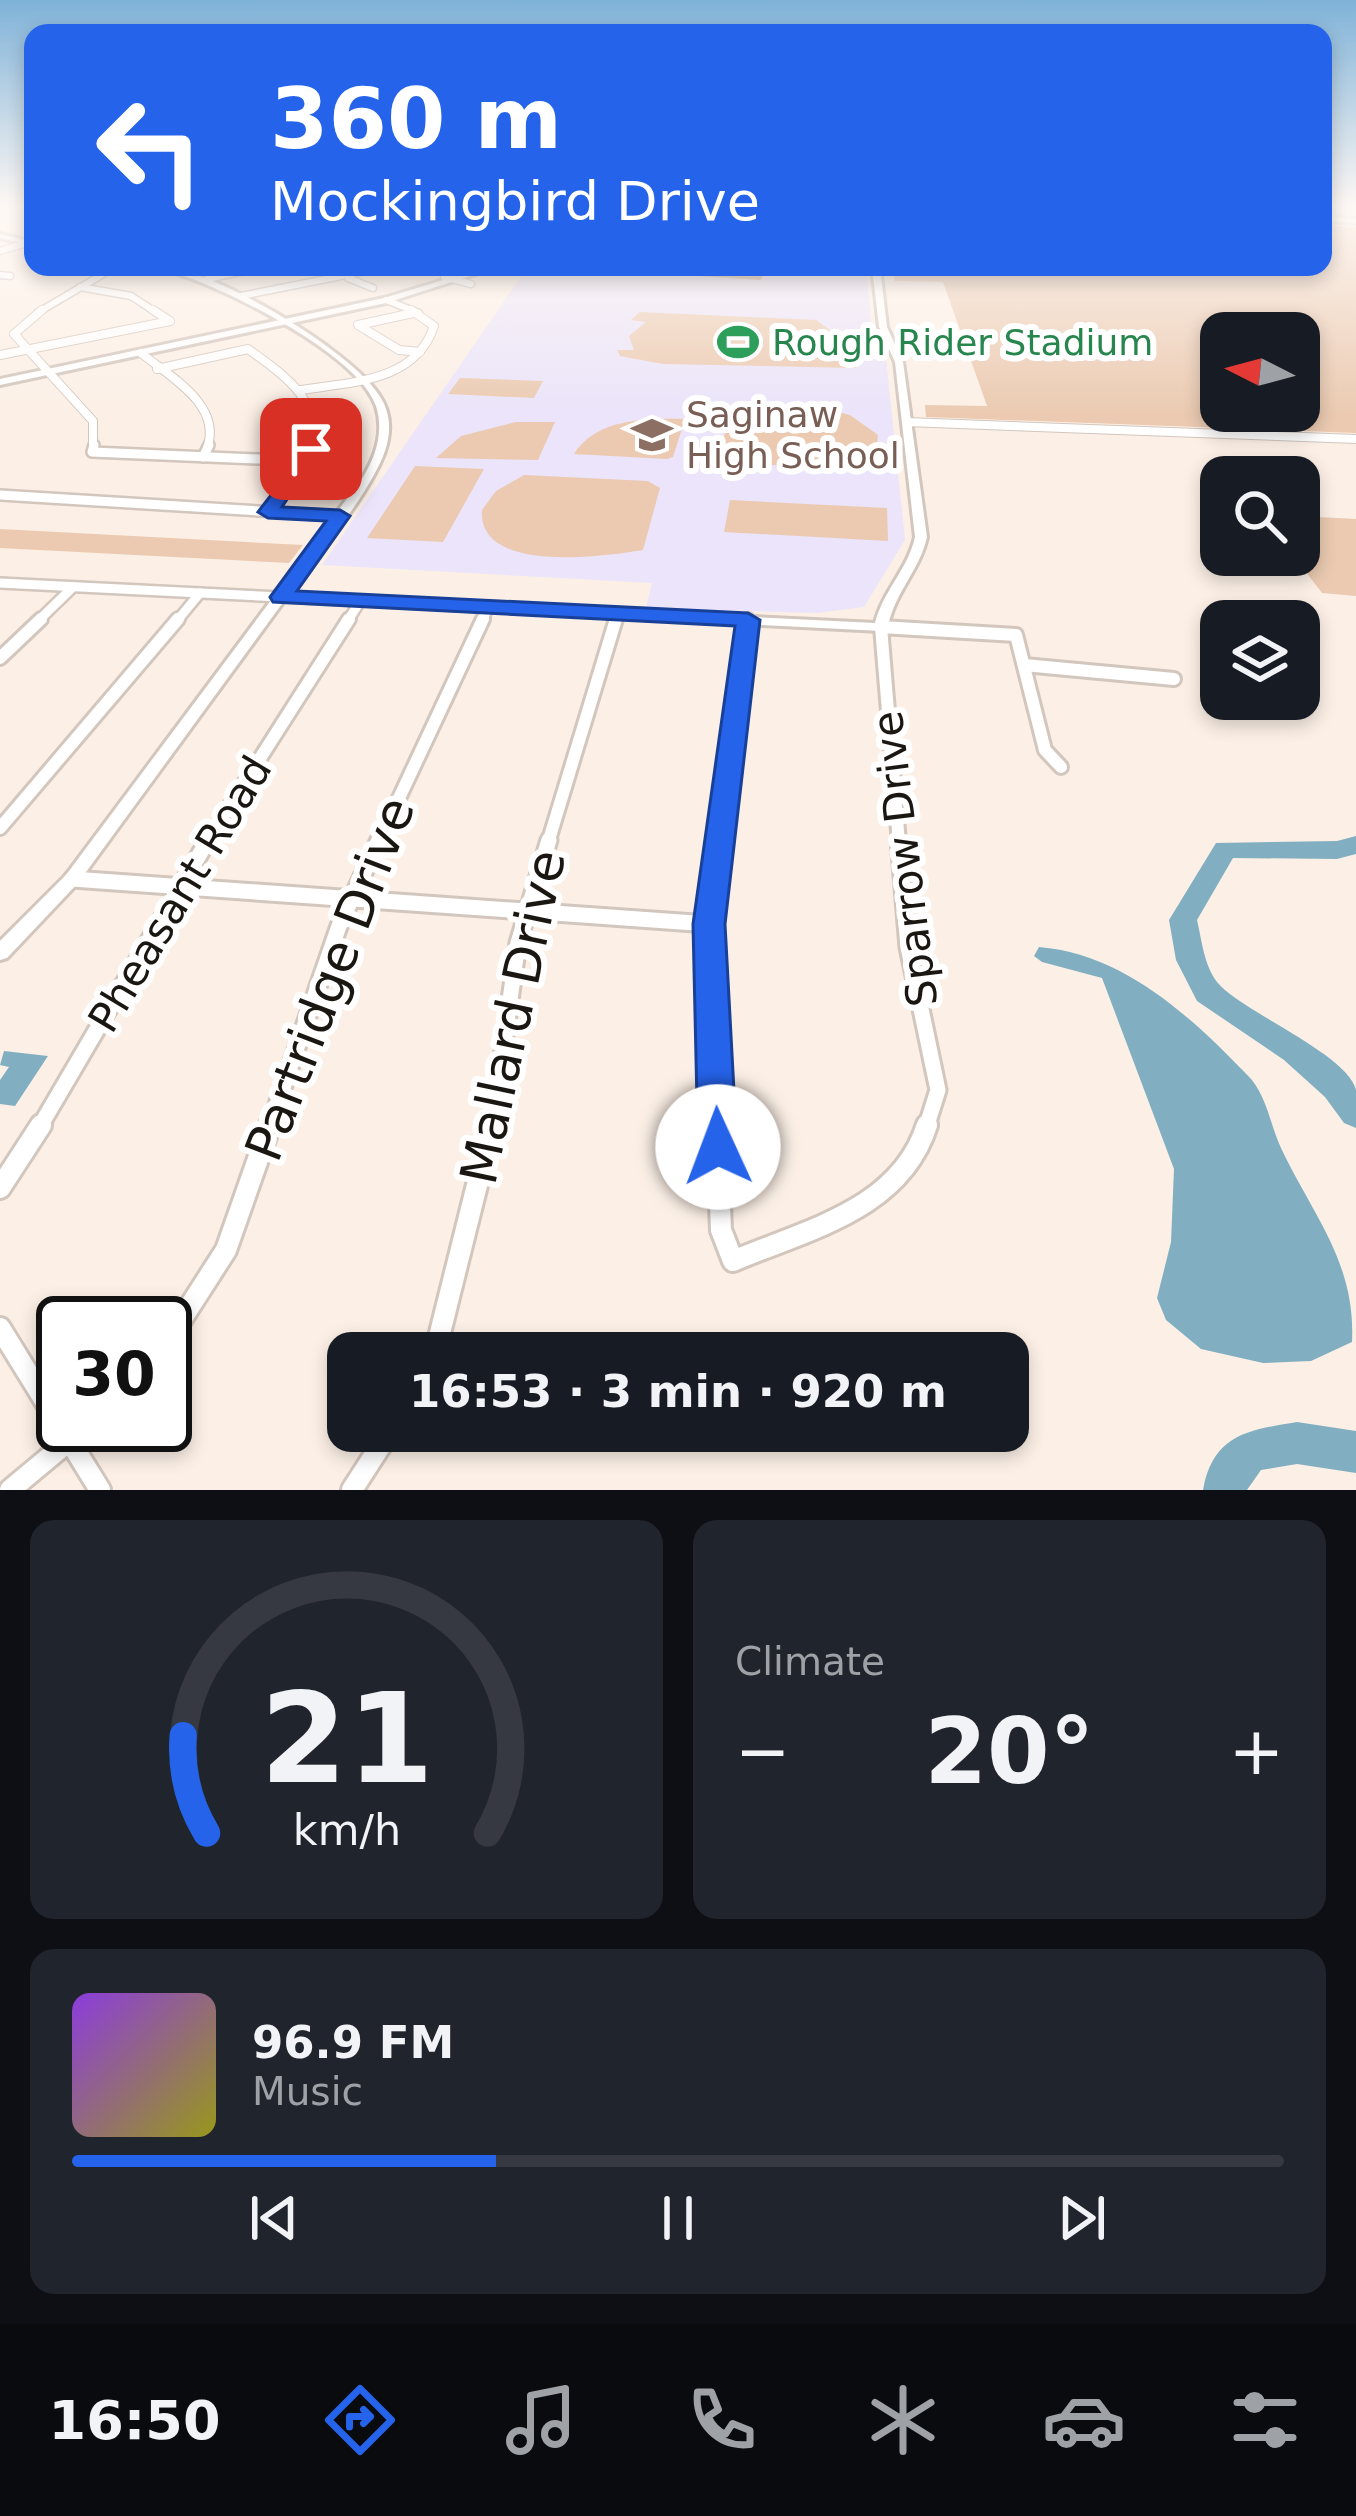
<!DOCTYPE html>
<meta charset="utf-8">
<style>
:root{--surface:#171b24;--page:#20242c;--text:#f1f3f6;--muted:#9ea1a6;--line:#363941;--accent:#2563eb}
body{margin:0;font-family:"DejaVu Sans",sans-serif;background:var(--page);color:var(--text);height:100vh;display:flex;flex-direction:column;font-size:45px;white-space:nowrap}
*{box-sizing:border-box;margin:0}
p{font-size:39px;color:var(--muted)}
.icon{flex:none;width:66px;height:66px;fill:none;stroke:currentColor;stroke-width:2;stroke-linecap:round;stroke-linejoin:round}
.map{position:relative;height:1490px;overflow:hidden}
.details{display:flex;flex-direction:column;gap:30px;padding:30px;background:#0d0f14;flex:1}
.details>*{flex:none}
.hud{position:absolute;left:24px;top:24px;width:1308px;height:252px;border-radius:24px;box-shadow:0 6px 18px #0003;background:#2563eb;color:#fff;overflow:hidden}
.needle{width:78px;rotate:276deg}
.controls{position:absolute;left:1200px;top:312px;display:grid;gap:24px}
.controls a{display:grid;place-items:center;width:120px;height:120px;border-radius:24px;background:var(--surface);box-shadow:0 6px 18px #0003;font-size:60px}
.speed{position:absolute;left:36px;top:1296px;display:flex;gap:24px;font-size:60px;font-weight:700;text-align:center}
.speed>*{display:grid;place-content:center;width:156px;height:156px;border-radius:50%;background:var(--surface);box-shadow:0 6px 18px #0003;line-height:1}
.speed .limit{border:6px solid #111;border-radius:18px;background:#fff;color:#111}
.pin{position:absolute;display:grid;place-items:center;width:102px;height:102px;color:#fff;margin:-51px;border-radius:24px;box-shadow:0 6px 18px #0006}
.me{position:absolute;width:132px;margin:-66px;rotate:358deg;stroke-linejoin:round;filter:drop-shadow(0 0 9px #0008)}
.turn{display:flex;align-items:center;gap:42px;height:252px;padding:0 48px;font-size:54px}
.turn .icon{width:156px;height:156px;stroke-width:2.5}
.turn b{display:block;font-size:84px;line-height:102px}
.big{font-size:90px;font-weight:700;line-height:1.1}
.details .widget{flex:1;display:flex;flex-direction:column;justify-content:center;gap:18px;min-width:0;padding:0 42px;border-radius:24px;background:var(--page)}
.details .dial{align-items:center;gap:0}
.dial svg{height:312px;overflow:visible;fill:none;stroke:var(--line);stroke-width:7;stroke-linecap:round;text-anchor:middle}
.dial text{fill:var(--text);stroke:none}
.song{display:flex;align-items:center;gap:36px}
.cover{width:144px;height:144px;border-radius:18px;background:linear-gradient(135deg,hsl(270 70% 55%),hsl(60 70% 35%))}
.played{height:12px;border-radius:6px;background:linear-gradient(90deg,var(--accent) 35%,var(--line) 35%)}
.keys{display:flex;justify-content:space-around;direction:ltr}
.heat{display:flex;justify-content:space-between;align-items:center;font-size:66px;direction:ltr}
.details .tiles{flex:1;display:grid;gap:30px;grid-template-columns:1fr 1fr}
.widget:last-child{grid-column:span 2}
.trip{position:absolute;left:327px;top:1332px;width:702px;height:120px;border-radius:24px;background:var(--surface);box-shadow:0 6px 18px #0003;font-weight:700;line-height:120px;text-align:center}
.tab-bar{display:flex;height:192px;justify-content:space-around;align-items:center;background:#090b0e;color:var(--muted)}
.tab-bar .icon{width:84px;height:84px}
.tab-bar .active{color:var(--accent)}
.tab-bar b{font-size:54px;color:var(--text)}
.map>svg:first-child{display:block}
.education{fill:#ebe4fa}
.green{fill:#ebcab1;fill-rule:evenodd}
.water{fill:#81afc1}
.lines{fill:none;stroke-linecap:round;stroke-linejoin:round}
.stream{stroke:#81afc1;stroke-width:3}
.river{fill:#81afc1;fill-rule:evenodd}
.building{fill:#d0ae92}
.minor-far5-casing{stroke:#d2c6bd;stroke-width:9}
.minor-far4-casing{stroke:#d2c6bd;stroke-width:10}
.minor-far3-casing{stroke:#d2c6bd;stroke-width:14}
.minor-far2-casing{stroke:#d2c6bd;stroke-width:18}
.minor-far1-casing{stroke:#d2c6bd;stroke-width:21}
.minor-casing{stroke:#d2c6bd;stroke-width:26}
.tertiary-casing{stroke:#d2c6bd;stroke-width:6}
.secondary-casing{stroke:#d2c6bd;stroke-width:6}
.minor-far5{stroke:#fff;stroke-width:6}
.minor-far4{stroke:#fff;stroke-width:8}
.minor-far3{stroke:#fff;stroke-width:9}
.minor-far2{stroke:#fff;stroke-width:12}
.minor-far1{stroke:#fff;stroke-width:15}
.minor{stroke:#fff;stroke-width:20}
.tertiary{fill:#fff;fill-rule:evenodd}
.secondary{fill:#fff;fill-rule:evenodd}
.route{fill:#2563eb;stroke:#184099;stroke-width:3}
.labels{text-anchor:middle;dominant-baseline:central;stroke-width:12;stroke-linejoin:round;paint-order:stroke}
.far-leisure-label{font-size:36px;fill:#27864d;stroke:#fff;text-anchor:start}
.far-education-label{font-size:36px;fill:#785e54;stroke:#fff;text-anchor:start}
.street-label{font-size:42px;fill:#1a1612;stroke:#fff}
.near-street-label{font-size:51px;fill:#1a1612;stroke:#fff}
</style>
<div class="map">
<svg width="1356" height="1490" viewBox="0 0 1356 1490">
<rect width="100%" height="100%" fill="#fcf0e6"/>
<path class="education" d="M866 267 871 322 886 358 905 540 864 607 817 613 646 608 652 583 322 565 523 274 498 268Z"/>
<g class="green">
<path d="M1323 225 1356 227V433L926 417 925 405 987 406 943 282 895 281 890 267H1323ZM1221 333H1299V411H1221Z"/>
<path d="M640 312 816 320 842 339 856 368 663 364 620 356 617 350H634L629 336 646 322 631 320Z"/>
<path d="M460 378 543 381 534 398 448 394Z"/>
<path d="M805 404 850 415 878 435 876 453 857 469 733 463 720 456 730 409Z"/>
<path d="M685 419 673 457 667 459 574 454C596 418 648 418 685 419Z"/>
<path d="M516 422H555L538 460 436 458 461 436Z"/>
<path d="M415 466 484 469 443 542 367 538Z"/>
<path d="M524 475 648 481 660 488 643 550C607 556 477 575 482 510L496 491Z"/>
<path d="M730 500 887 508 888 541 724 532Z"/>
<path d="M1299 516 1356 519V596L1322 593 1293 555H1299Z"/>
<path d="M0 529 303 545 289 563 0 548Z"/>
</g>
<g class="water">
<path d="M1039 947C1125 954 1194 1019 1252 1080 1268 1101 1270 1124 1281 1148 1312 1214 1356 1262 1352 1342L1311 1361 1263 1363 1201 1349 1166 1320 1157 1298 1171 1242 1174 1169 1102 978 1042 962 1034 956Z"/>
<path d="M4 1051 48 1056 15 1106 0 1104V1080L9 1067 0 1065Z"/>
</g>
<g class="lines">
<path class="stream" d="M578 267 584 269"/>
<g class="river">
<path d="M1356 836V854L1337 859 1233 858 1197 920C1202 941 1204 965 1217 982 1240 1011 1348 1054 1356 1090 1356 1101 1356 1116 1356 1128L1344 1123 1325 1097 1284 1060 1197 1001 1176 960 1169 920 1216 843 1337 841Z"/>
<path d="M1297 1422 1356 1431V1473L1297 1464 1261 1470 1247 1490H1203C1213 1434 1249 1430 1297 1422Z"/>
</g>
</g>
<path class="building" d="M703 267H765L761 280 698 276Z"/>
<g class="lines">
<g class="minor-far5-casing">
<g id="minor-far5">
<path d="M0 251 27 243"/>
<path d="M0 275 10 276"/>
<path d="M444 277 471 284"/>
<path d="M348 278 373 288"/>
<path d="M207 279 264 267"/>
<path d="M80 287 131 296 157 313"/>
<path d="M241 296 386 267"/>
<path d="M386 300 419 313"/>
<path d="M37 313 115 267"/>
</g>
</g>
<g class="minor-far4-casing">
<g id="minor-far4">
<path d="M42 310 14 334 93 421V448"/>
<path d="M413 313 358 325 399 350 420 352"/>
<path d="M141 353C169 376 223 405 207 448"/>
<path d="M0 355 170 321 153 310"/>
<path d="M157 369 248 349C281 373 326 402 310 448"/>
<path d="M301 390C351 382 416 382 434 326L411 310"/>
<path d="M906 422 1356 439"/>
</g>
</g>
<g class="minor-far3-casing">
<g id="minor-far3">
<path d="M94 445 92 452 305 461"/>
<path d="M203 457 209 445"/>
<path d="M0 495 340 516"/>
<path d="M269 512 311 445"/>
<path d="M0 583 281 597"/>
<path d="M37 622 73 587"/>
<path d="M176 622 200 593"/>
<path d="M347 622 361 600"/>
<path d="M482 622 488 608"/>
<path d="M615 622 617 614"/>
</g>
</g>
<g class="minor-far2-casing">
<g id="minor-far2">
<path d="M0 658 41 619"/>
<path d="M1024 665 1174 679"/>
<path d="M0 828 178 619"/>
<path d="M206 843 349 619"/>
<path d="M378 843 483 619"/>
<path d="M548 843 616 619"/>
<path d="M719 843 748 620"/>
<path d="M899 843 881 627 1016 635 1045 750 1061 767"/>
</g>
</g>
<g class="minor-far1-casing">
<g id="minor-far1">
<path d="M899 840 908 947 938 1090 926 1128"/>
<path d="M72 879 709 924"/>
<path d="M39 1128 208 840"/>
<path d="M269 1128 339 926 379 840"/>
<path d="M492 1128 518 943 549 840"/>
<path d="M717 1128 709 924 720 840"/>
</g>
</g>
<g class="minor-casing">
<g id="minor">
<path d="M717 1125 721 1230 733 1261C808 1229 900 1210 927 1125"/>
<path d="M0 1188 41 1125"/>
<path d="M0 1328 100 1490"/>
<path d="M165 1345 226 1250 270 1125"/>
<path d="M435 1353 492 1125"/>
<path d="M10 1490 88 1425"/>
<path d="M352 1490 390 1431"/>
</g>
</g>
<g class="tertiary-casing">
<g id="tertiary">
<path d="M0 234 33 242V246L0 238Z"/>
<path d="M159 267C212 267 350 350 379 395 388 408 391 424 388 439 382 480 316 557 289 594L875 623C883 591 908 569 915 537L895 362 879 327 872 267H880L887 327 903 362 927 537C920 570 894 593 888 627L881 631 284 601 78 883 7 958 0 960V941L66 875 363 477C376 456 384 431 376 406 359 359 256 306 212 287 195 279 176 274 159 267Z"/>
</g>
</g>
<g class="secondary-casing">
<g id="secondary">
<path d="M1323 217 1356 219V223L1323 221Z"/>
<path d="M486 267H498L386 303 0 385V379L384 298Z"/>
</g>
</g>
<use href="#minor-far5" class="minor-far5"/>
<use href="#minor-far4" class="minor-far4"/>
<use href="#minor-far3" class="minor-far3"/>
<use href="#minor-far2" class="minor-far2"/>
<use href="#minor-far1" class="minor-far1"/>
<use href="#minor" class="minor"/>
<use href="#tertiary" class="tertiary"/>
<use href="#secondary" class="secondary"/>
</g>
<linearGradient id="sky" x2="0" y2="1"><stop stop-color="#7fb2d8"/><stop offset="0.5" stop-color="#fef8f4"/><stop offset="1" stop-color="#fef8f4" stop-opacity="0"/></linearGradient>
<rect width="1356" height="414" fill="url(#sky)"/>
<path class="route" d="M311 443 320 449 282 507 340 510 350 516 297 591 748 613 760 620 725 924 737 1147 731 1159 718 1164 704 1159 698 1147 693 924 735 626 273 602 270 597 326 521 268 518 258 512Z"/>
<defs>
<g id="stadium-bare" transform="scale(3.24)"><path d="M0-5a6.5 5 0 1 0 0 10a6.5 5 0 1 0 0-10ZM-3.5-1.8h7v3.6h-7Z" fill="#2e9e5b" stroke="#fff" stroke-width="2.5" paint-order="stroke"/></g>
<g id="school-bare" transform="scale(3.24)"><path d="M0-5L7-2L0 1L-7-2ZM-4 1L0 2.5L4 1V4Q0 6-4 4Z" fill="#8d6e63" stroke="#fff" stroke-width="2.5" paint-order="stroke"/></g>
</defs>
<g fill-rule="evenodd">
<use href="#stadium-bare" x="738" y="342"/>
<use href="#school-bare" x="652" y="435"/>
</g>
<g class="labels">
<g class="far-leisure-label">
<text x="772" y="342">Rough Rider Stadium</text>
</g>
<g class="far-education-label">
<text x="686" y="414">Saginaw<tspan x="686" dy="41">High School</tspan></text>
</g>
<g class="street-label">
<text transform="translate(905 859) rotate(-97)">Sparrow Drive</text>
<text transform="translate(180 894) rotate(-59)">Pheasant Road</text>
</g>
<g class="near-street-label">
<text transform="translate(330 979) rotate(-69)">Partridge Drive</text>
<text transform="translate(513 1017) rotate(-78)">Mallard Drive</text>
</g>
</g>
</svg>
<div class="controls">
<a><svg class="needle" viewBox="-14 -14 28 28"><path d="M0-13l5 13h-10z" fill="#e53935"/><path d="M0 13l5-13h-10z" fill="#9ea1a6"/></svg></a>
<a><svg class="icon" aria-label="search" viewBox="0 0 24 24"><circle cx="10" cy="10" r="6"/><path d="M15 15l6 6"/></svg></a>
<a><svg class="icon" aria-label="layers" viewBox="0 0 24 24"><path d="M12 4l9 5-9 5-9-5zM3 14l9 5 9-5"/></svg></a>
</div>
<div class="speed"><div class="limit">30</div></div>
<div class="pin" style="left:311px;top:449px;background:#d93025"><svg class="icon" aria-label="arrive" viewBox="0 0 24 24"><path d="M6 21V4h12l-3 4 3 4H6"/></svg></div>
<svg class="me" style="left:718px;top:1147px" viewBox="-20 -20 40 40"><circle r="19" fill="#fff"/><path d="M0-13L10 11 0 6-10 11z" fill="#2563eb"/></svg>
<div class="trip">16:53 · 3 min · 920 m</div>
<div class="hud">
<div class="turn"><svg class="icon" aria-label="left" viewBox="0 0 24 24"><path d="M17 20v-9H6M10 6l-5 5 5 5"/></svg><div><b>360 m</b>Mockingbird Drive</div></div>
</div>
</div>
<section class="details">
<div class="tiles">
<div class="widget dial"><svg viewBox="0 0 100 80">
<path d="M14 69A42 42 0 1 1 86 69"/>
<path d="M14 69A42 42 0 0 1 8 44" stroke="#2563eb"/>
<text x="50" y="56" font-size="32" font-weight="700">21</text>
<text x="50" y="72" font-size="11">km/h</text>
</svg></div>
<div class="widget"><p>Climate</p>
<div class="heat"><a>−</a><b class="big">20°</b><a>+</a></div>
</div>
<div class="widget">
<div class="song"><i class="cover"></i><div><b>96.9 FM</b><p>Music</p></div></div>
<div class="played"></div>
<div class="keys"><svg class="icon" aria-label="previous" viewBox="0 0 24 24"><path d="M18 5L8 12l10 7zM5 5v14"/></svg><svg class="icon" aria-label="pause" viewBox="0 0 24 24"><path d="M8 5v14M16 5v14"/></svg><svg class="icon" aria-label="next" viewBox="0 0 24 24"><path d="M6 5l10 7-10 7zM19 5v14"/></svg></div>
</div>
</div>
</section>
<nav class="tab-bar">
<b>16:50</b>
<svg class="icon active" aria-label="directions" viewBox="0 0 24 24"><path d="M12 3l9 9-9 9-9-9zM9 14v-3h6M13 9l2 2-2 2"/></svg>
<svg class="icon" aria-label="music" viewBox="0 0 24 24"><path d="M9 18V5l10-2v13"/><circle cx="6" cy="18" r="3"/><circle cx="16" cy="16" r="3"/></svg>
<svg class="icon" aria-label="phone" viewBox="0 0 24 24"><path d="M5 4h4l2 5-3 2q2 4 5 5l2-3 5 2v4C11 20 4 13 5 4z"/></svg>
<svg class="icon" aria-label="climate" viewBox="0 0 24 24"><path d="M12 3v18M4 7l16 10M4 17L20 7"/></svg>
<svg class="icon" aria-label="car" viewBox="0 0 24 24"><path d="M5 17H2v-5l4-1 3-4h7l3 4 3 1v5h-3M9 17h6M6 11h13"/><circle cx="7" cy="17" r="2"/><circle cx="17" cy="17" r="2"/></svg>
<svg class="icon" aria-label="filters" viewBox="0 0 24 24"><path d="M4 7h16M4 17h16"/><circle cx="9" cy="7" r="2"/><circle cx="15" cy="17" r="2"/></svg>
</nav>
